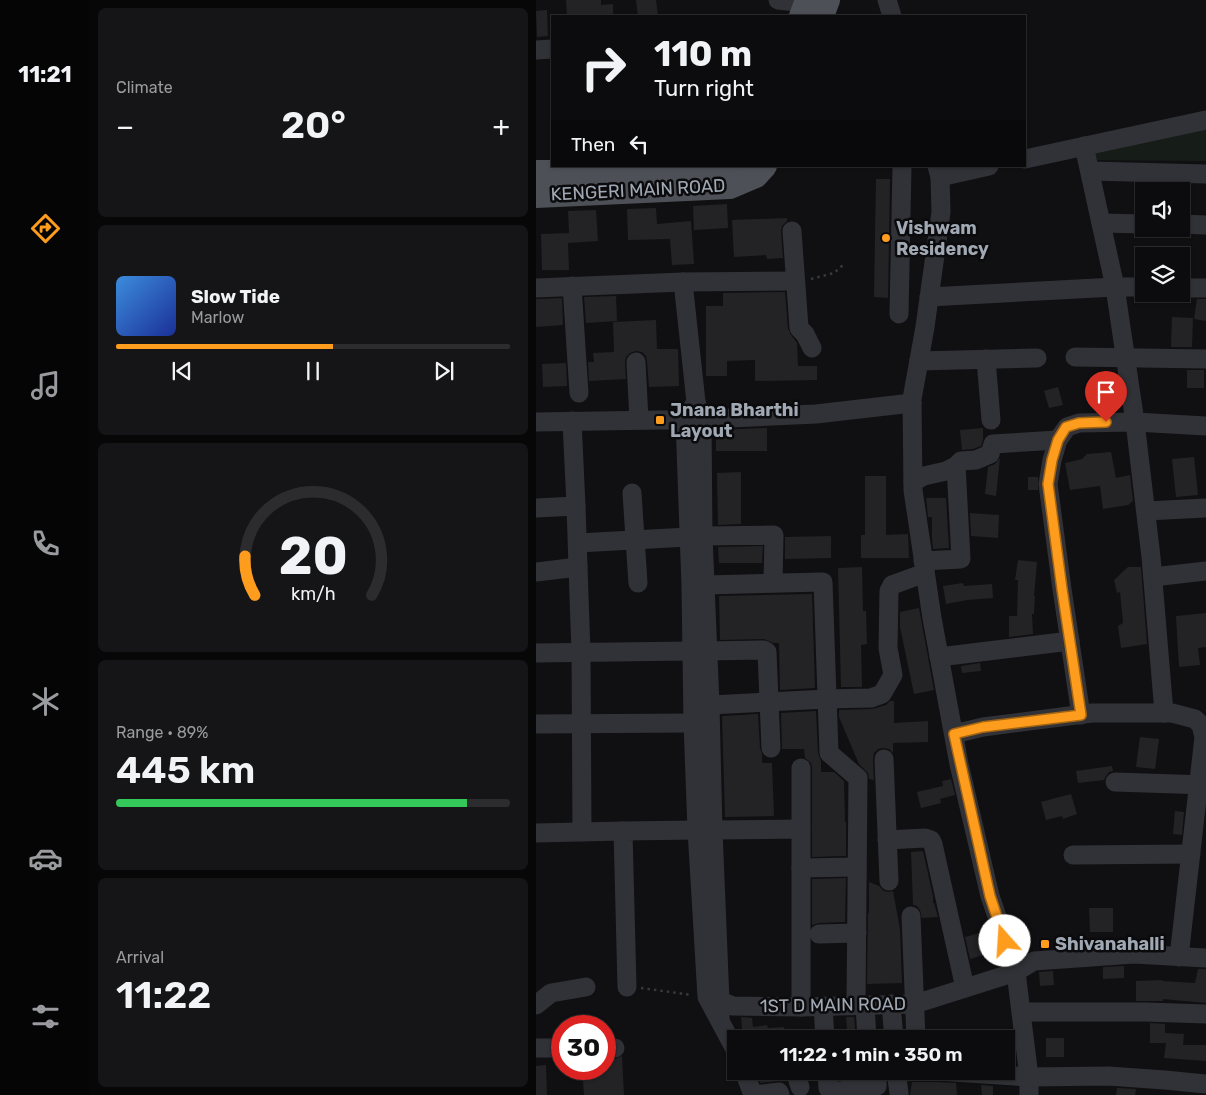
<!DOCTYPE html>
<meta charset="utf-8">
<style>
:root{--surface:#0c0c0e;--page:#151517;--text:#f1f3f6;--muted:#9a9b9e;--line:#2c2c2e;--accent:#fd9c1d}
body{margin:0;font-family:Rubik,sans-serif;background:var(--page);color:var(--text);height:100vh;display:flex;flex-direction:column;font-size:19px;white-space:nowrap}
*{box-sizing:border-box;margin:0}
p{font-size:16px;color:var(--muted)}
.icon{flex:none;width:28px;height:28px;fill:none;stroke:currentColor;stroke-width:2;stroke-linecap:round;stroke-linejoin:round}
.map{position:relative;flex:1;overflow:hidden}
.panel{display:flex;flex-direction:column;gap:8px;padding:8px;background:#070708;width:446px}
.panel>*{flex:none}
.hud{position:absolute;left:15px;top:15px;width:475px;height:152px;border-radius:0px;box-shadow:0 1px 4px #0004,0 0 0 1px var(--line);background:#0c0c0e;color:var(--text);overflow:hidden}
.fabs{position:absolute;left:599px;top:182px;display:grid;gap:10px}
.fabs a{display:grid;place-items:center;width:55px;height:55px;border-radius:0px;background:var(--surface);box-shadow:0 1px 4px #0004,0 0 0 1px var(--line);font-size:25px}
.speed{position:absolute;left:15px;top:1015px;display:flex;gap:10px;font-size:25px;font-weight:700;text-align:center}
.speed>*{display:grid;place-content:center;width:65px;height:65px;border-radius:50%;background:var(--surface);box-shadow:0 1px 4px #0004,0 0 0 1px var(--line);line-height:1}
.speed .limit{border:8px solid #d22;background:#fff;color:#111}
.pin{position:absolute;display:grid;place-items:center;width:42px;height:42px;color:#fff;margin:-51px -21px;border-radius:50% 50% 50% 0;rotate:-45deg;box-shadow:0 0 5px #0007}
.pin .icon{rotate:45deg}
.me{position:absolute;width:55px;margin:-28px;rotate:341deg;stroke-linejoin:round;filter:drop-shadow(0 0 4px #0008)}
.turn{display:flex;align-items:center;gap:18px;height:105px;padding:0 20px;font-size:22px}
.turn .icon{width:65px;height:65px;stroke-width:2.5}
.turn b{display:block;font-size:35px;line-height:42px}
.then{display:flex;align-items:center;height:48px;padding:0 20px;background:#0003;gap:10px;font-size:19px}
.big{font-size:38px;font-weight:600;line-height:1.1}
.panel .widget{flex:1;display:flex;flex-direction:column;justify-content:center;gap:8px;min-width:0;padding:0 18px;border-radius:8px;background:var(--page)}
.panel .dial{align-items:center;gap:0}
.dial svg{height:130px;overflow:visible;fill:none;stroke:var(--line);stroke-width:7;stroke-linecap:round;text-anchor:middle}
.dial text{fill:var(--text);stroke:none}
.song{display:flex;align-items:center;gap:15px}
.cover{width:60px;height:60px;border-radius:8px;background:linear-gradient(135deg,hsl(210 70% 55%),hsl(230 70% 35%))}
.played{height:5px;border-radius:2px;background:linear-gradient(90deg,var(--accent) 55%,var(--line) 55%)}
.keys{display:flex;justify-content:space-around;direction:ltr}
.heat{display:flex;justify-content:space-between;align-items:center;font-size:28px;direction:ltr}
.charge{height:8px;border-radius:4px;background:linear-gradient(90deg,#34c759 89%,var(--line) 0)}
.trip{position:absolute;left:191px;top:1030px;width:288px;height:50px;border-radius:0px;background:var(--surface);box-shadow:0 1px 4px #0004,0 0 0 1px var(--line);font-weight:600;line-height:50px;text-align:center}
main{display:flex;flex:1;min-height:0}
.dock{display:flex;flex-direction:column;width:90px;justify-content:space-around;align-items:center;background:#050506;color:var(--muted)}
.dock .icon{width:35px;height:35px}
.dock .current{color:var(--accent)}
.dock b{font-size:22px;color:var(--text)}
.map>svg:first-child{display:block}
.green{fill:#161c17}
.building{fill:#232326}
.lines{fill:none;stroke-linecap:round;stroke-linejoin:round}
.path{stroke:#37393e;stroke-width:2.5;stroke-dasharray:2.5 4;stroke-linecap:butt}
.minor{stroke:#313237;stroke-width:19}
.major{stroke:#4d5056;stroke-width:24}
.route-casing{stroke:#a46513;stroke-width:12}
.route{stroke:#fd9c1d;stroke-width:9}
.poi-dot{fill:#fd9c1d;stroke:#0b0b0d;stroke-width:2}
.labels{text-anchor:middle;dominant-baseline:central;stroke-width:5;stroke-linejoin:round;paint-order:stroke}
.street-label{font-size:18px;fill:#a0a8b3;stroke:#0b0b0d}
.poi-label{font-size:18px;font-weight:bold;fill:#a0a8b3;stroke:#0b0b0d;text-anchor:start}
</style>
<main>
<nav class="dock">
<b>11:21</b>
<svg class="icon current" aria-label="directions" viewBox="0 0 24 24"><path d="M12 3l9 9-9 9-9-9zM9 14v-3h6M13 9l2 2-2 2"/></svg>
<svg class="icon" aria-label="music" viewBox="0 0 24 24"><path d="M9 18V5l10-2v13"/><circle cx="6" cy="18" r="3"/><circle cx="16" cy="16" r="3"/></svg>
<svg class="icon" aria-label="phone" viewBox="0 0 24 24"><path d="M5 4h4l2 5-3 2q2 4 5 5l2-3 5 2v4C11 20 4 13 5 4z"/></svg>
<svg class="icon" aria-label="climate" viewBox="0 0 24 24"><path d="M12 3v18M4 7l16 10M4 17L20 7"/></svg>
<svg class="icon" aria-label="car" viewBox="0 0 24 24"><path d="M5 17H2v-5l4-1 3-4h7l3 4 3 1v5h-3M9 17h6M6 11h13"/><circle cx="7" cy="17" r="2"/><circle cx="17" cy="17" r="2"/></svg>
<svg class="icon" aria-label="filters" viewBox="0 0 24 24"><path d="M4 7h16M4 17h16"/><circle cx="9" cy="7" r="2"/><circle cx="15" cy="17" r="2"/></svg>
</nav>
<section class="panel">
<div class="widget"><p>Climate</p>
<div class="heat"><a>−</a><b class="big">20°</b><a>+</a></div>
</div>
<div class="widget">
<div class="song"><i class="cover"></i><div><b>Slow Tide</b><p>Marlow</p></div></div>
<div class="played"></div>
<div class="keys"><svg class="icon" aria-label="previous" viewBox="0 0 24 24"><path d="M18 5L8 12l10 7zM5 5v14"/></svg><svg class="icon" aria-label="pause" viewBox="0 0 24 24"><path d="M8 5v14M16 5v14"/></svg><svg class="icon" aria-label="next" viewBox="0 0 24 24"><path d="M6 5l10 7-10 7zM19 5v14"/></svg></div>
</div>
<div class="widget dial"><svg viewBox="0 0 100 80">
<path d="M14 69A42 42 0 1 1 86 69"/>
<path d="M14 69A42 42 0 0 1 8 45" stroke="#fd9c1d"/>
<text x="50" y="56" font-size="32" font-weight="700">20</text>
<text x="50" y="72" font-size="11">km/h</text>
</svg></div>
<div class="widget"><p>Range · 89%</p><b class="big">445 km</b><div class="charge"></div></div>
<div class="widget"><p>Arrival</p><b class="big">11:22</b></div>
</section>
<div class="map">
<svg width="670" height="1095" viewBox="0 0 670 1095">
<rect width="100%" height="100%" fill="#101012"/>
<path class="green" d="M670 122V161L554 160 552 149Z"/>
<g class="building">
<path d="M30 0H65V5L77 4V16H31Z"/>
<path d="M100 0H120L122 16H102Z"/>
<path d="M11 10 12 36 1 37 0 11Z"/>
<path d="M340 179H354L352 298 338 297Z"/>
<path d="M191 204 192 228 158 230 157 206Z"/>
<path d="M120 208 121 224 155 221 158 264 136 265 134 239 92 240 91 209Z"/>
<path d="M60 210 62 241 32 243 33 270H6L5 234 33 233 32 211Z"/>
<path d="M251 218V221L246 226 245 231 247 258 231 259 230 255 198 257 196 220Z"/>
<path d="M249 292 252 329 255 335 261 343 262 366H281V380L219 381V360L191 361V376H170V306H187V293Z"/>
<path d="M80 296 81 321 50 323 48 297Z"/>
<path d="M26 298 27 325 0 327V299Z"/>
<path d="M661 299H670V321L658 319Z"/>
<path d="M636 317 657 318 656 347H635Z"/>
<path d="M120 320 121 349H142L143 386 113 387 111 361 110 356 106 352 100 351 94 353 90 357 89 363 90 379 53 381 52 362H58L57 353 78 352 77 322Z"/>
<path d="M30 363 31 386 7 387 6 364Z"/>
<rect x="651" y="370" width="17" height="18"/>
<path d="M522 387 527 405 513 408 508 391Z"/>
<path d="M231 428V451H180V430Z"/>
<path d="M447 428V439L445 446 437 449 426 450 424 430Z"/>
<path d="M575 452 580 478 594 475 597 501 592 505 567 509 564 486 534 490 529 463 546 459 551 454Z"/>
<path d="M658 457 662 495 640 497 636 459Z"/>
<path d="M464 458 460 496 449 494 452 467 459 464Z"/>
<path d="M205 472V524L182 525 181 473Z"/>
<path d="M329 476H350V535L372 534 373 558H325V535H329Z"/>
<rect x="492" y="477" width="10" height="13"/>
<path d="M390 498H410L413 548 397 549 396 538V517H392Z"/>
<path d="M434 513 463 515 462 538 435 536Z"/>
<path d="M295 536V558L249 559V537Z"/>
<path d="M227 546 226 563H183L182 547Z"/>
<path d="M482 560 501 562 498 596H499L498 614H496L497 634 473 637V616H481L482 580H479Z"/>
<path d="M326 567 327 611H330L331 644 325 645 326 687H305L302 568Z"/>
<path d="M592 567H605L611 644 585 648 582 626 587 623 584 592 581 593 578 580Z"/>
<path d="M427 583 428 586 456 584 457 598 431 600 410 604 407 586Z"/>
<path d="M276 594 279 688 244 690 243 643H237L228 639 184 640 183 596Z"/>
<path d="M383 608 398 690 378 694 364 627V612Z"/>
<path d="M670 613V647L662 648 664 665 643 667 640 616Z"/>
<path d="M444 663 445 671 426 673 425 666Z"/>
<path d="M354 701H358V723L392 721V742L357 743V753L353 749 347 748 342 749 338 753 337 759 338 780 333 779 332 773 323 764 303 717V710L336 709 350 705Z"/>
<path d="M280 711 282 753 285 761V772H298L308 781 309 822H310V856L276 857V768L275 763 269 758 268 749H246L245 713Z"/>
<path d="M222 714 224 748 226 754V763H236L238 816 189 817 186 716Z"/>
<path d="M604 737 623 739 619 769 600 767Z"/>
<path d="M576 766 577 771 573 772 570 776 568 780 542 783 540 771Z"/>
<path d="M415 779 419 795 404 799 405 803 385 808 381 792 407 786 406 781Z"/>
<path d="M535 794 541 814 527 819 526 816 510 820 505 802Z"/>
<path d="M639 811 648 812 646 835 637 834Z"/>
<path d="M387 851 397 896V903H398L402 917 386 918 384 910 381 906 377 905 375 852Z"/>
<path d="M310 878 309 922 283 923 276 925V879Z"/>
<path d="M333 882 343 886 348 891 353 892 357 891 364 929 366 983 331 984 332 913H333Z"/>
<path d="M553 908H577V932H554Z"/>
<path d="M454 930 461 951 434 959 429 937Z"/>
<path d="M588 966V978L567 979V967Z"/>
<path d="M662 969H670V1003L627 999V1001H600V981L626 980V981L659 983Z"/>
<path d="M517 971 518 985 504 986 503 972Z"/>
<path d="M205 1017 216 1018 217 1027 231 1025 232 1028 248 1027 249 1039H207Z"/>
<path d="M310 1017H318L320 1039H300V1029H311Z"/>
<path d="M614 1023 629 1024V1033L648 1034 647 1045H670V1061L628 1058 630 1043H614Z"/>
<rect x="510" y="1038" width="18" height="19"/>
<path d="M86 1056 88 1095H48L46 1069H69V1059H79Z"/>
<path d="M10 1065 11 1095H0V1066Z"/>
<path d="M220 1071H241L242 1081 224 1083Z"/>
<path d="M376 1082H401L420 1083 421 1095H374Z"/>
<path d="M445 1085 457 1086V1095H446Z"/>
<path d="M581 1088 600 1089 599 1095H580Z"/>
</g>
<g class="lines">
<g class="path">
<path d="M275 279 298 273 307 265"/>
<path d="M105 988 156 995"/>
</g>
<g class="minor">
<path d="M242 0 270 3"/>
<path d="M351 0 356 16"/>
<path d="M0 50 16 49"/>
<path d="M548 146 579 287H608"/>
<path d="M489 159 670 120"/>
<path d="M401 166 404 177 453 166"/>
<path d="M554 171 670 174"/>
<path d="M404 177 405 212 389 327 376 399 377 490 396 618 423 764 454 896 480 972 493 1077V1095"/>
<path d="M565 223 608 224"/>
<path d="M645 224 670 225"/>
<path d="M256 231 263 328 269 334 276 348"/>
<path d="M147 282 160 402 166 420 167 536 174 705 177 830 184 1001V1020"/>
<path d="M36 286 43 393"/>
<path d="M0 288 147 282 259 281"/>
<path d="M645 288H670"/>
<path d="M393 297 579 287 599 422 615 557 628 713"/>
<path d="M363 314 366 166"/>
<path d="M539 357 670 359"/>
<path d="M450 359 455 420"/>
<path d="M383 361 501 358"/>
<path d="M100 362 103 420"/>
<path d="M160 402 149 420 155 586 157 723 161 830 171 997 200 1051"/>
<path d="M36 421 40 506"/>
<path d="M0 422 124 420H149L280 414 376 403"/>
<path d="M377 482 388 476 410 471 420 466 425 461 440 460 454 454 457 444 522 440"/>
<path d="M96 493 102 583"/>
<path d="M0 508 40 506 42 567 0 572"/>
<path d="M610 511 670 508"/>
<path d="M167 536 238 535 237 583"/>
<path d="M42 543 152 537"/>
<path d="M387 561 425 559 420 466"/>
<path d="M42 567 45 653 46 832"/>
<path d="M617 577 670 571"/>
<path d="M169 585 287 582 293 753 322 778 320 1005"/>
<path d="M172 651 225 650H228L231 652 235 748"/>
<path d="M0 653 156 651"/>
<path d="M403 657 534 641"/>
<path d="M174 705 291 699 335 698 346 694 357 675 352 648 353 591 356 585 389 573"/>
<path d="M545 715 526 589 512 484 516 460 522 440 531 427 543 423 599 422 670 426"/>
<path d="M0 724 157 723"/>
<path d="M418 734 447 727 556 713H636L659 719 665 725 668 737 643 957"/>
<path d="M348 759 353 881"/>
<path d="M265 768V829"/>
<path d="M579 782 670 785"/>
<path d="M177 830 265 829V1007"/>
<path d="M0 833 87 831"/>
<path d="M351 840 389 838 395 840 397 844 429 988"/>
<path d="M537 855 655 854"/>
<path d="M265 868 321 867"/>
<path d="M375 916 380 1039"/>
<path d="M283 934 321 933"/>
<path d="M91 987 87 831 161 830"/>
<path d="M173 997 197 1006 265 1007 379 1004 480 972 498 961 598 954 670 958"/>
<path d="M355 1004 358 1039"/>
<path d="M0 1005 15 993 50 987"/>
<path d="M329 1005 331 1039"/>
<path d="M287 1006 289 1039"/>
<path d="M486 1012H610L670 1014"/>
<path d="M0 1048H26"/>
<path d="M69 1048H79"/>
<path d="M208 1071 217 1095"/>
<path d="M259 1071 264 1087"/>
<path d="M291 1071 292 1088 295 1092 338 1087 341 1086V1071"/>
<path d="M360 1071 363 1093"/>
<path d="M403 1071 493 1077 572 1076 629 1080 670 1084"/>
<path d="M218 1095 243 1092 244 1095"/>
</g>
<g class="major">
<path d="M265 16 271 0"/>
<path d="M286 16 292 0"/>
<path d="M0 172H119L196 170 201 166"/>
<path d="M0 196 194 187 220 176 229 166"/>
</g>
</g>
<g class="lines">
<g class="route-casing">
<path id="route" d="M469 941 454 896 418 734 447 727 545 715 526 589 512 484 516 460 522 440 530 427 543 423 570 422"/>
</g>
<use href="#route" class="route"/>
</g>
<g class="poi-dot">
<circle cx="350" cy="238" r="5"/>
<rect x="119" y="415" width="10" height="10" rx="2.5"/>
<rect x="504" y="939" width="10" height="10" rx="2.5"/>
</g>
<g class="labels">
<g class="street-label">
<text transform="translate(102 190) rotate(-3)">KENGERI MAIN ROAD</text>
<text transform="translate(297 1005) rotate(-1)">1ST D MAIN ROAD</text>
</g>
<g class="poi-label">
<text x="360" y="228">Vishwam<tspan x="360" dy="21">Residency</tspan></text>
<text x="134" y="410">Jnana Bharthi<tspan x="134" dy="21">Layout</tspan></text>
<text x="519" y="944">Shivanahalli</text>
</g>
</g>
</svg>
<div class="fabs">
<a><svg class="icon" aria-label="sound" viewBox="0 0 24 24"><path d="M4 9h4l5-4v14l-5-4H4zM17 9q2 3 0 6"/></svg></a>
<a><svg class="icon" aria-label="layers" viewBox="0 0 24 24"><path d="M12 4l9 5-9 5-9-5zM3 14l9 5 9-5"/></svg></a>
</div>
<div class="speed"><div class="limit">30</div></div>
<div class="pin" style="left:570px;top:422px;background:#d93025"><svg class="icon" aria-label="arrive" viewBox="0 0 24 24"><path d="M6 21V4h12l-3 4 3 4H6"/></svg></div>
<svg class="me" style="left:469px;top:941px" viewBox="-20 -20 40 40"><circle r="19" fill="#fff"/><path d="M0-13L10 11 0 6-10 11z" fill="#fd9c1d"/></svg>
<div class="trip">11:22 · 1 min · 350 m</div>
<div class="hud">
<div class="turn"><svg class="icon" aria-label="right" viewBox="0 0 24 24"><path d="M7 20v-9h11M14 6l5 5-5 5"/></svg><div><b>110 m</b>Turn right</div></div>
<div class="then">Then<svg class="icon" aria-label="left" viewBox="0 0 24 24"><path d="M17 20v-9H6M10 6l-5 5 5 5"/></svg></div>
</div>
</div>
</main>
